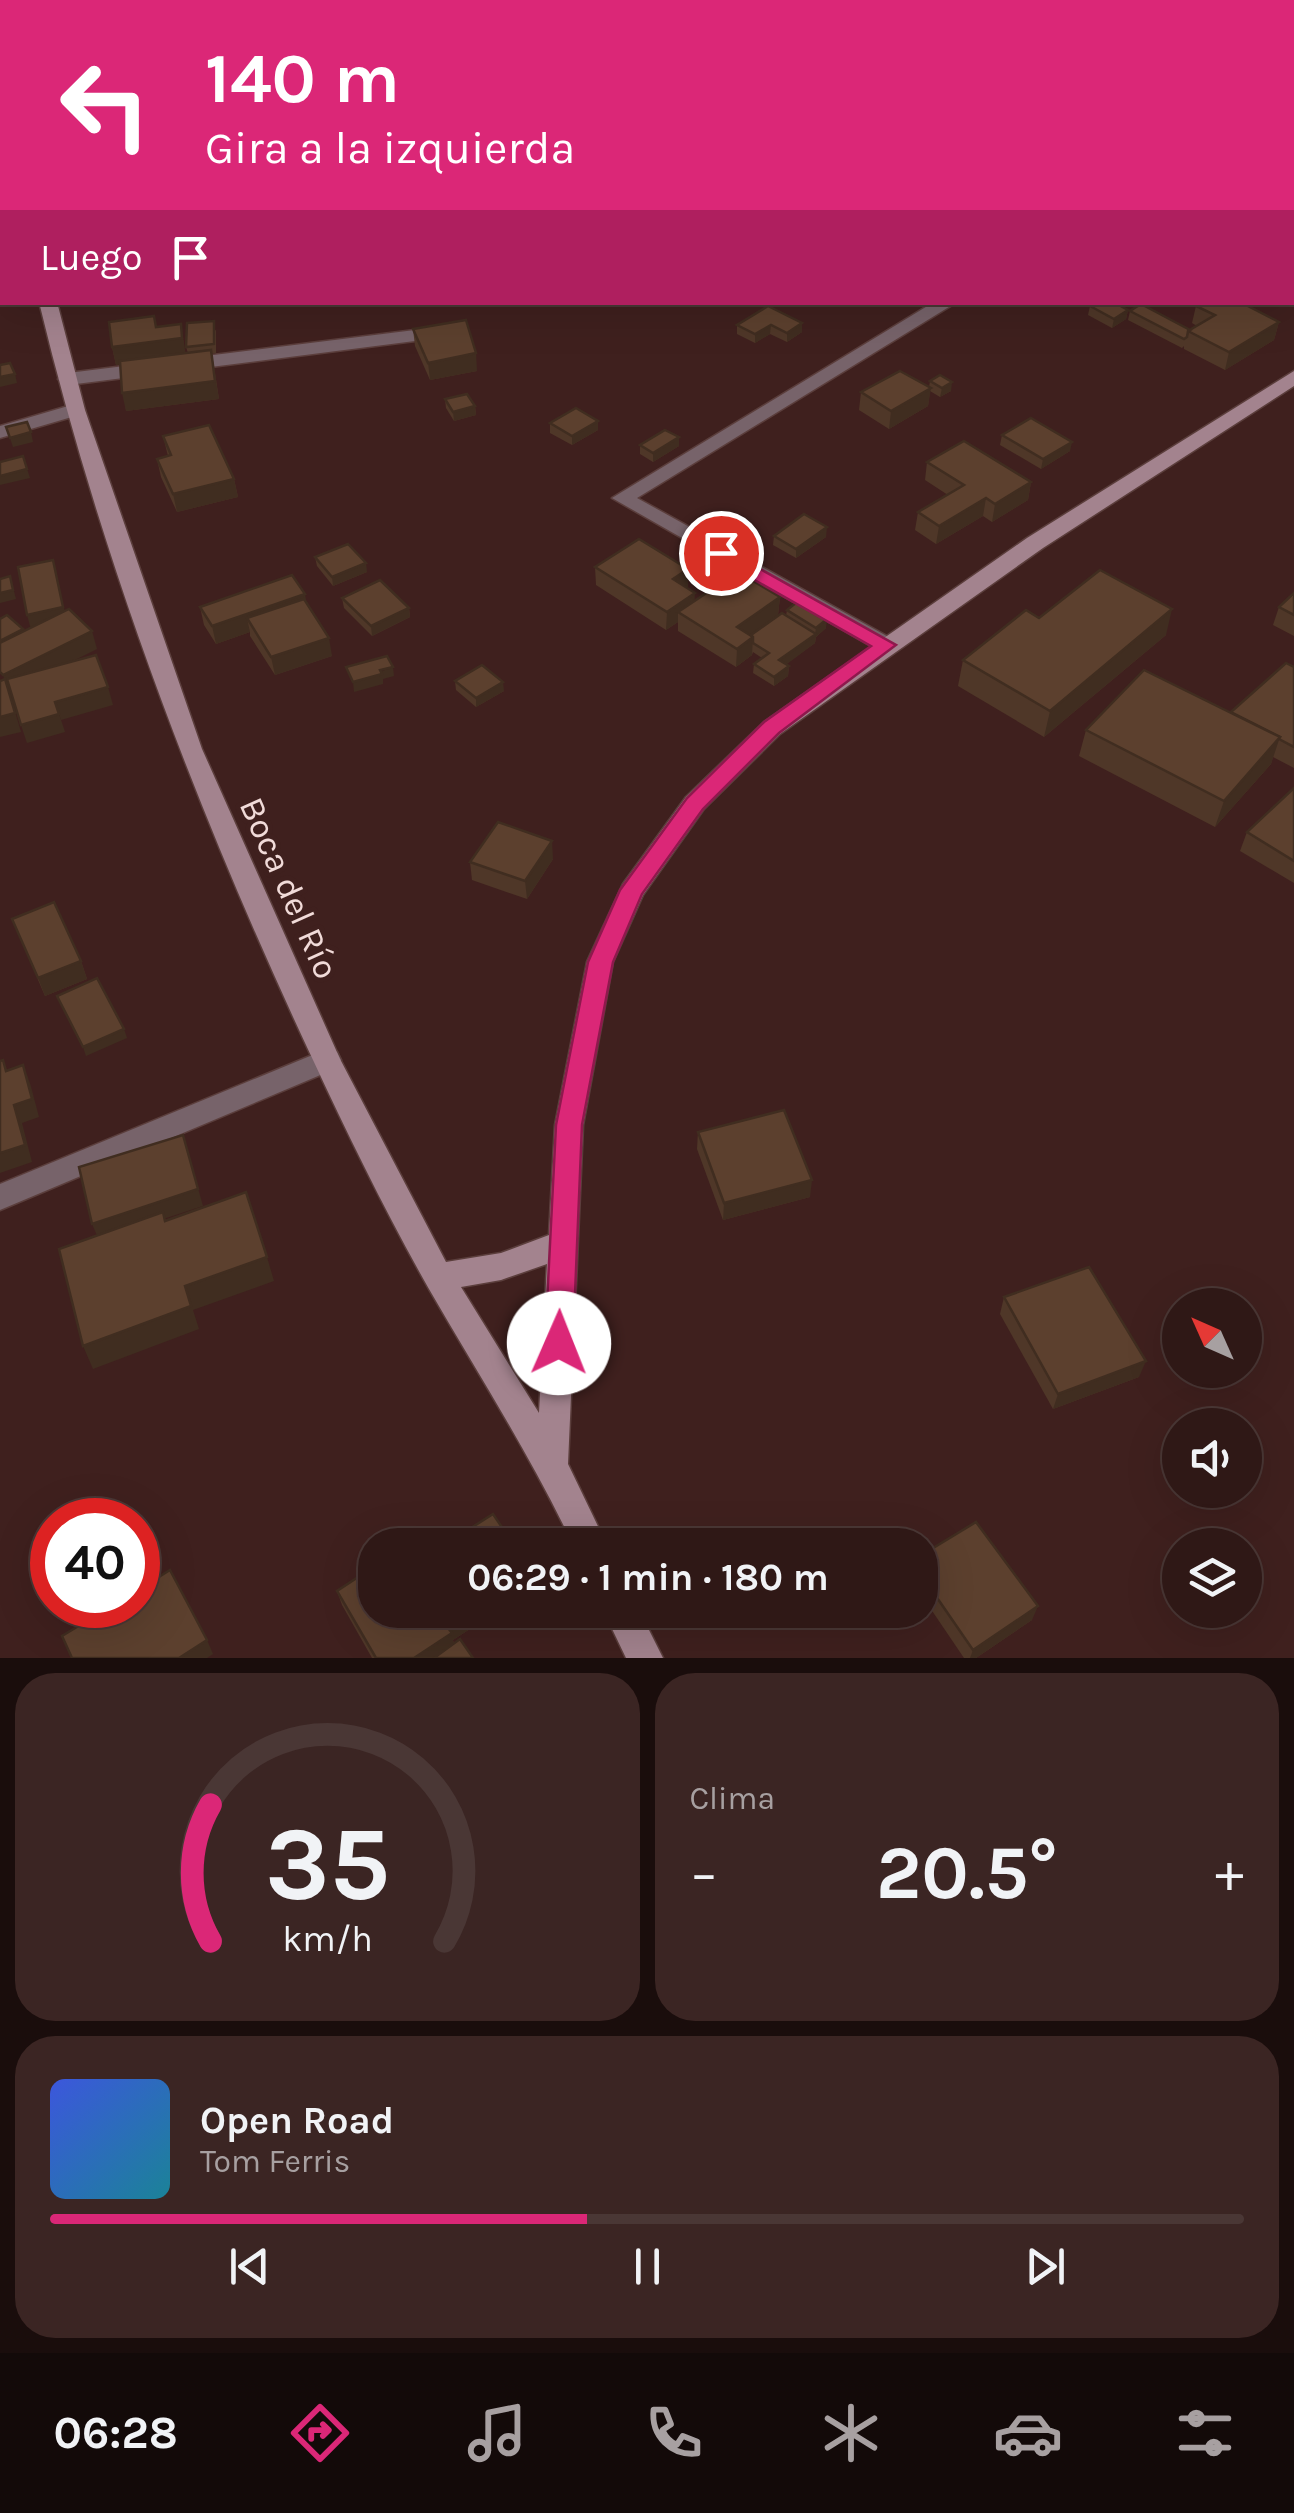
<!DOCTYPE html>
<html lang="es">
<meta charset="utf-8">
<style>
:root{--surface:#2f1816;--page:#3b2523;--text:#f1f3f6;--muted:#a7a0a1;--line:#4a3735;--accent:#db2777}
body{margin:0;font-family:Karla,sans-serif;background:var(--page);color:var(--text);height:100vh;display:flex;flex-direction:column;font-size:38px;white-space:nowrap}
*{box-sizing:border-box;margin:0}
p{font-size:32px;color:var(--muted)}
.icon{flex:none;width:55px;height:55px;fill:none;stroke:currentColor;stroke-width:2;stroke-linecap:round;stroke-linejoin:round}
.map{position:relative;height:1658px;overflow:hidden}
.panel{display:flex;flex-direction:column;gap:15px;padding:15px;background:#1a0d0c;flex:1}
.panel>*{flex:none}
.top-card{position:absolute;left:0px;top:0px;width:1295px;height:305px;box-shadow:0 10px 40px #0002,0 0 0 2px var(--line);background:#db2777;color:#fff;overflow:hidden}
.needle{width:65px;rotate:315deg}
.tools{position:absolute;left:1162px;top:1288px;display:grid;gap:20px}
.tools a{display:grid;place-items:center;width:100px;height:100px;border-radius:50%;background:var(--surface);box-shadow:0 10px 40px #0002,0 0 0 2px var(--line);font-size:50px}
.speed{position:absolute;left:30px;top:1498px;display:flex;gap:20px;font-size:50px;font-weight:700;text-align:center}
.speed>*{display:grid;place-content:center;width:130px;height:130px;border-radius:50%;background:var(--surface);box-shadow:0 10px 40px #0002,0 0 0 2px var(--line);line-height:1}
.speed .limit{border:15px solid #d22;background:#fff;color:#111}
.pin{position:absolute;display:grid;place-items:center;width:85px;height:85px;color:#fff;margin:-42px;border:5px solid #fff;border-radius:50%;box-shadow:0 2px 10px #0007}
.me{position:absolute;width:110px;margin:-55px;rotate:1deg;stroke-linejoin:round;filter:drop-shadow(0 0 8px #0008)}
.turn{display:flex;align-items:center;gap:35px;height:210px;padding:0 40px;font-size:45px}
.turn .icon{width:130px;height:130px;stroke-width:2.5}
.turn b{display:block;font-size:70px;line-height:85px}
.then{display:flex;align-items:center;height:95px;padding:0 40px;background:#0003;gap:20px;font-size:38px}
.big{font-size:75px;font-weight:700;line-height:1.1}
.panel .widget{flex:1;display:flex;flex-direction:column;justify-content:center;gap:15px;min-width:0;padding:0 35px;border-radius:40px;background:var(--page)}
.panel .dial{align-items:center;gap:0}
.dial svg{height:260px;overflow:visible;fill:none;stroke:var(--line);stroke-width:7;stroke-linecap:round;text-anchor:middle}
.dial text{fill:var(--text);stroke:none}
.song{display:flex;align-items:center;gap:30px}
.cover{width:120px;height:120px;border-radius:15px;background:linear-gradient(135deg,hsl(230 70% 55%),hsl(190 70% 35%))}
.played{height:10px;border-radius:5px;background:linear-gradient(90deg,var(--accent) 45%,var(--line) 45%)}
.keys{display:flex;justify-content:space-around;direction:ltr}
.heat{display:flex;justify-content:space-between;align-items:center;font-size:55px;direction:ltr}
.panel .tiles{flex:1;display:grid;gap:15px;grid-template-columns:1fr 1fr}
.widget:last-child{grid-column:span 2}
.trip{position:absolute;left:358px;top:1528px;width:580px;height:100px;border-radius:40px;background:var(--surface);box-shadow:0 10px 40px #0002,0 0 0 2px var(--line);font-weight:700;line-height:100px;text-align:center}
.tab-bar{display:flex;height:160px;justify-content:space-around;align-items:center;background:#130a09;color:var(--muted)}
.tab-bar .icon{width:70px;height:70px}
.tab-bar .on{color:var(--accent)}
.tab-bar b{font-size:45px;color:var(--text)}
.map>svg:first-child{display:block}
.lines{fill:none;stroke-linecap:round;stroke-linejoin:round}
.street-casing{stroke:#5b3e3c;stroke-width:3}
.secondary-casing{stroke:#5b3e3c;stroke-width:3}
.street{fill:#77636a;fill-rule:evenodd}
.secondary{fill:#a3838e;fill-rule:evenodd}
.wall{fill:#4f3728}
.shaded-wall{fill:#402d20}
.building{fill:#5c402e;stroke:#402d20;stroke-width:2.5}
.route{fill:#db2777;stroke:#8e194d;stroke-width:2.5}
.labels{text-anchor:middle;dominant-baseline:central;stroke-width:10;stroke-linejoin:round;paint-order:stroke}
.street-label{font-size:35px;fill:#f1dbd9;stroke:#3f201e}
</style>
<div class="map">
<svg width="1294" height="1658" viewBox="0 0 1294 1658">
<rect width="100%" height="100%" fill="#3f201e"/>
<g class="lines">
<g class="street-casing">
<g id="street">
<path d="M2 11V21L0 22V12Z"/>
<path d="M934 302H957L637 498 894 640 897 645 894 650H878L612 498Z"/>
<path d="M447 326 456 332 454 336 68 385 58 379 68 373Z"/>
<path d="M75 404 85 410 82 414 0 438V426Z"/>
<path d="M327 1049 337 1052 341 1060 337 1068 0 1210V1184Z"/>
</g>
</g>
<g class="secondary-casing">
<g id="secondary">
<path d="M39 302H57L85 410 202 749 340 1059 446 1262 501 1253 549 1235 555 1125 587 962 623 884 686 797 764 722 1027 538 1294 371V386L1043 548 780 734 704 809 643 895 613 962 583 1125 568 1464 607 1545H573C531 1456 478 1374 429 1289 387 1215 349 1137 313 1060 199 817 102 563 39 302ZM547 1264 539 1413 461 1287 501 1280Z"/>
<path d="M603 1610H639L663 1658H626Z"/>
</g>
</g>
<use href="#street" class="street"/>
<use href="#secondary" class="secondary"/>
</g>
<g class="wall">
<path d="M14 0H65L63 2H15Z"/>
<path d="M1090 306 1128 310 1126 319 1112 328 1088 315Z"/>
<path d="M1196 306 1279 322 1274 340 1225 370 1184 349V346L1182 348 1128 320 1130 311 1190 330 1197 326 1192 323Z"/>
<path d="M802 323V332L787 342 770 334 755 343 737 334V325Z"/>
<path d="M181 324 185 353H188L186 347 216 330V353L212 354 219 399 126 411 120 364 116 365 112 347 156 327Z"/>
<path d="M413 329 477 371 430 380 415 346Z"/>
<path d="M930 381 951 391 940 397 930 391 928 406 889 429 859 410 861 392 929 387Z"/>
<path d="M445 399 475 406 476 415 454 421 446 408Z"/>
<path d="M550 423 598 430 572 445 550 433Z"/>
<path d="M1002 435 1070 451 1041 469 1000 445Z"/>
<path d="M163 436 234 479 238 497 177 512 161 477 157 459 168 456Z"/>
<path d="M679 437V446L653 462 640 454V445Z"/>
<path d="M927 462 1031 482 1028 500 992 522 983 516 936 544 915 530 918 512 948 495 925 480Z"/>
<path d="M774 536 826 537 796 558 773 545Z"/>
<path d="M315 557 367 572 333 586 317 566Z"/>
<path d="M595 567 688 569 687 588 695 601 780 597 778 615 786 616 787 610 826 628 816 637 815 643 786 664 789 666 788 676 774 686 753 673 754 664 762 658 753 652 752 655 736 667 678 631V622L666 630 596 585Z"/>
<path d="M1294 593V636L1273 625 1279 607Z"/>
<path d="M342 598 409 608 410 617 372 636 344 608Z"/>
<path d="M307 604 332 656 275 675 250 636V632L216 644 204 625 200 607Z"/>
<path d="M1039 618 1166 635 1044 737 958 686 963 660Z"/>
<path d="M1294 667V768L1273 757 1271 764 1215 827 1079 756 1086 730 1231 713Z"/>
<path d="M455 681 504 691 476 707 456 690Z"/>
<path d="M1294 788V883L1240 851 1247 832Z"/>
<path d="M553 859 527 899 472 880 470 862Z"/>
<path d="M12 919 81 961 87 979 45 996Z"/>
<path d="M698 1132 810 1197 723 1220 697 1149Z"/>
<path d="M1004 1297 1139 1377 1053 1409 1000 1314Z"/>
<path d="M920 1556 1032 1620 976 1658H964L920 1593Z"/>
<path d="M337 1591 375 1610H499L453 1640 454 1643 473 1658H372L342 1605Z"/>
<path d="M504 1610H541L516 1628Z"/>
</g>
<g class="shaded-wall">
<path d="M50 0H65L63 2H48Z"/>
<rect x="0" y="45" width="2" height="17"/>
<path d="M1128 310 1126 319 1112 328 1114 319Z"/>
<path d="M1279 322 1274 340 1225 370 1229 352Z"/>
<path d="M802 323V332L787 342V333Z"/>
<path d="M181 324 186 356 116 365 112 347 159 341Z"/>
<path d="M771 325 770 334 755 343V334Z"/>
<path d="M211 350 219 399 126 411 122 393Z"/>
<path d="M476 353 477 371 430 380 428 363Z"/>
<path d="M15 374 17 383 0 387V377Z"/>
<path d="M952 382 951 391 940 397 942 388Z"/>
<path d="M931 388 928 406 889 429 891 411Z"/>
<path d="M475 406 476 415 454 421 453 412Z"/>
<path d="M598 421V430L572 445V436Z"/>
<path d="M31 432 33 442 13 447 10 438Z"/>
<path d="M679 437V446L653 462V453Z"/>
<path d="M1072 442 1070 451 1041 469 1043 459Z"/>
<path d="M27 469 30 478 0 485V476Z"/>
<path d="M234 479 238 497 177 512 173 494Z"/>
<path d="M1031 482 1028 500 992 522 995 504Z"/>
<path d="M986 498 983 516 936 544 939 526Z"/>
<path d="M827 527 826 537 796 558V549Z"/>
<path d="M53 560 68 625 32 633 27 615Z"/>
<path d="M366 563 367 572 333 586 332 577Z"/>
<path d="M688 569V587L672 597 673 579Z"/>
<path d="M10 576 16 599 0 603V593Z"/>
<path d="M695 593 694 611 678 612V622L666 630 667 612Z"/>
<path d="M305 594 308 612 247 618 250 632 216 644 212 626Z"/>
<path d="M780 597 778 615 737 645V627Z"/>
<path d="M409 608 410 617 372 636 371 626Z"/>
<path d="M1172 609 1166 635 1044 737 1050 711Z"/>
<path d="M827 619 826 628 816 637 815 643 779 670V660L815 634 816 628Z"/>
<path d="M92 631 97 649 9 693 3 675Z"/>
<path d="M753 637 752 655 736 667 737 649Z"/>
<path d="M329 638 332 656 275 675 271 657Z"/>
<path d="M789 666 788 676 774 686V677Z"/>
<path d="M393 667 394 676 383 679V684L354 692 353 682Z"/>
<path d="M503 682 504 691 476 707V698Z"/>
<path d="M108 687 113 705 61 720 55 702Z"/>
<path d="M11 698 21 732 0 737V717Z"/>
<path d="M59 714 65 732 27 743 21 725Z"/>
<path d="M1280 737 1271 764 1215 827 1224 801Z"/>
<path d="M552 841 553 859 527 899 525 881Z"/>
<path d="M81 961 87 979 45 996 38 978Z"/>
<path d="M124 1029 127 1038 86 1056 83 1047Z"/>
<path d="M23 1065 30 1083 39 1117 22 1123 32 1162 0 1173V1153L14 1105Z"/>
<path d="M183 1135 203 1206 99 1240 92 1224Z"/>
<path d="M812 1180 810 1197 723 1220 724 1203Z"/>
<path d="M267 1257 274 1281 193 1310 199 1329 93 1369 83 1346 185 1286Z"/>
<path d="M1146 1361 1139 1377 1053 1409 1058 1394Z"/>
<path d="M1038 1606 1032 1620 976 1658H970L973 1650Z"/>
<path d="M475 1610H499L453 1640 454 1647 438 1658H414L448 1628Z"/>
<path d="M519 1610H541L516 1628 514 1614Z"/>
<path d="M207 1640 213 1654 207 1658H179Z"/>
</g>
<g class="building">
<path d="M268 0H316L322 2H265Z"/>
<rect x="0" y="31" width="2" height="14"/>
<path d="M1096 302H1113L1128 310 1114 319 1090 306Z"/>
<path d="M1202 302H1240L1279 322 1229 352 1188 331 1215 315 1196 306Z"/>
<path d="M1141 304 1190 330 1188 331 1187 337 1184 339 1130 311Z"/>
<path d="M768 306 802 323 787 333 771 325 755 334 737 325Z"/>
<path d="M154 316 156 327 181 324 182 338 112 347 109 322Z"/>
<path d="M466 320 476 353 428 363 413 329Z"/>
<path d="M214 321V344L186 347 187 323Z"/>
<path d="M211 350 215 381 122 393 120 361Z"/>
<path d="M10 363 15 374 0 377V365Z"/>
<path d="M900 371 931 388 891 411 861 392Z"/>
<path d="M940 375 952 382 942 388 930 381Z"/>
<path d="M467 394 475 406 453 412 445 399Z"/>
<path d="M576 408 598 421 572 436 550 423Z"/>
<path d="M1031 418 1072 442 1043 459 1002 435Z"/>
<path d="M27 422 31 432 10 438 6 427Z"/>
<path d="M209 425 234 479 173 494 157 459 171 455 163 436Z"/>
<path d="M665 430 679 437 653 453 640 445Z"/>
<path d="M964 441 1031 482 995 504 986 498 939 526 918 512 964 485 927 462Z"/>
<path d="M23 456 27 469 0 476V462Z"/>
<path d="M804 514 827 527 796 549 774 536Z"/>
<path d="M639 539 688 569 673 579 695 593 667 612 595 567Z"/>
<path d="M348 544 366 563 332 577 315 557Z"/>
<path d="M53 560 63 607 27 615 18 567Z"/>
<path d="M1100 570 1172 609 1050 711 963 660 1026 610 1039 618Z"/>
<path d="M738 572 780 597 737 627 753 637 737 649 678 612Z"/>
<path d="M292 575 305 594 212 626 200 607Z"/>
<path d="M10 576 13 590 0 593V579Z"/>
<path d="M380 580 409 608 371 626 342 598Z"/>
<path d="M1294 593V615L1279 607Z"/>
<path d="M304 599 329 638 271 657 247 618Z"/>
<path d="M797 602 827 619 816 628 787 610Z"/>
<path d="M69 609 92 631 3 675 0 672V643Z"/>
<path d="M782 613 816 634 779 660 789 666 774 677 754 664 769 653 753 643V637L751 635Z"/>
<path d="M7 615 23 629 0 641V619Z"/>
<path d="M96 655 108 687 55 702 59 714 21 725 7 679Z"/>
<path d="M387 656 393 667 380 670 382 674 353 682 346 667Z"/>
<path d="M1286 663 1294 667V747L1279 739 1280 737 1231 712Z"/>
<path d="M482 665 503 682 476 698 455 681Z"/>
<path d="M1144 670 1280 737 1224 801 1086 730Z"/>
<path d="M5 679 15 713 0 717V681Z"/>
<path d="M1294 788V861L1247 832Z"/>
<path d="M498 822 552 841 525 881 470 862Z"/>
<path d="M54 902 81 961 38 978 12 919Z"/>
<path d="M97 978 124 1029 83 1047 57 996Z"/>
<path d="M3 1060 6 1071 23 1065 32 1099 14 1105 25 1145 0 1153V1061Z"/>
<path d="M784 1110 812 1180 724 1203 698 1132Z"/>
<path d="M183 1135 198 1189 92 1224 79 1167Z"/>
<path d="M246 1192 267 1257 185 1286 191 1306 83 1346 59 1249 163 1212 165 1221Z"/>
<path d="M1089 1267 1146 1361 1058 1394 1004 1297Z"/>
<path d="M493 1514 514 1545H471L463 1533Z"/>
<path d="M976 1522 1038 1606 973 1650 920 1573V1556Z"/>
<path d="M375 1566V1610H475L448 1628 452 1633 414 1658H376L337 1591Z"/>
<path d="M170 1570 207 1640 179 1658H72L62 1636 113 1605H138V1590Z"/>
<path d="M460 1639 473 1658H434Z"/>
</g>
<path class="route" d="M721 547 896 645 779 733 703 809 642 894 613 962 582 1125 573 1343 569 1352 559 1356 549 1352 545 1343 556 1125 588 962 620 890 687 798 764 722 871 646 714 557V549Z"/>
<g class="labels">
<g class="street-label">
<text transform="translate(289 888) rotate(66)">Boca del Río</text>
</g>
</g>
</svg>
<div class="tools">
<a><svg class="needle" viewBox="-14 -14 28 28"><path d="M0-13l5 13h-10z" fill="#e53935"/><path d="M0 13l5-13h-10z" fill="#a7a0a1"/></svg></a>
<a><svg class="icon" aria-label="sound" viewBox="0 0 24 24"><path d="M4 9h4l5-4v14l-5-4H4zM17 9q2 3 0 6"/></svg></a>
<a><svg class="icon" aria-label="layers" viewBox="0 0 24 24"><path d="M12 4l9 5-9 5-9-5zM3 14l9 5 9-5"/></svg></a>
</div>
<div class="speed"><div class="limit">40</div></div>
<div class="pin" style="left:721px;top:553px;background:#d93025"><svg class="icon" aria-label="arrive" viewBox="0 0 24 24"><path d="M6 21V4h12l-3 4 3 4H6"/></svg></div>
<svg class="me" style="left:559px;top:1343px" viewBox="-20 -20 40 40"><circle r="19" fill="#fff"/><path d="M0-13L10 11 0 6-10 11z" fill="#db2777"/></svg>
<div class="trip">06:29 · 1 min · 180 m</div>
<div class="top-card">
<div class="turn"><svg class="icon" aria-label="left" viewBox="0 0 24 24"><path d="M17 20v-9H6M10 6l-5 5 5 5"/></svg><div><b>140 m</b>Gira a la izquierda</div></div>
<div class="then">Luego<svg class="icon" aria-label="arrive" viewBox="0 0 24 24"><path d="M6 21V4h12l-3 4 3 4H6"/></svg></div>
</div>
</div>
<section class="panel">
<div class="tiles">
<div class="widget dial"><svg viewBox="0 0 100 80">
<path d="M14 69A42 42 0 1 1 86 69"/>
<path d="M14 69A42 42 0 0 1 14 27" stroke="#db2777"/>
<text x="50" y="56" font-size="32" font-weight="700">35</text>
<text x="50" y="72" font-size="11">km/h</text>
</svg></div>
<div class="widget"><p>Clima</p>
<div class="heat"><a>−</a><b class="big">20.5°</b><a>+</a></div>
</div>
<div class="widget">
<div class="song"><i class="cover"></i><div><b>Open Road</b><p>Tom Ferris</p></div></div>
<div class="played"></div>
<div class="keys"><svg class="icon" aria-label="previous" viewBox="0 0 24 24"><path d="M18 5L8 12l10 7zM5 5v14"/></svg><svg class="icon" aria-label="pause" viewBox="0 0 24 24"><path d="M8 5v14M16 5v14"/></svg><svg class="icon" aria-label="next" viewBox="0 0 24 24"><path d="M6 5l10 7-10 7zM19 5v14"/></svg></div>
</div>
</div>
</section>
<nav class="tab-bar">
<b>06:28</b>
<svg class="icon on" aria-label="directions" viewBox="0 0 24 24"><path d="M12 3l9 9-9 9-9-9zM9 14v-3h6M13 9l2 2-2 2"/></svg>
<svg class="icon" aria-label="music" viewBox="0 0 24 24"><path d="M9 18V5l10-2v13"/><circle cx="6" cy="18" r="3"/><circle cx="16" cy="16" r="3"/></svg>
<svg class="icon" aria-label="phone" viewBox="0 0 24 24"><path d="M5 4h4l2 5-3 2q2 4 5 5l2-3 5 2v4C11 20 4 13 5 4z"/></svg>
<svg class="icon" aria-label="climate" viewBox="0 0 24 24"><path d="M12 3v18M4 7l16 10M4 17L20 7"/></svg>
<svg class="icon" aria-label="car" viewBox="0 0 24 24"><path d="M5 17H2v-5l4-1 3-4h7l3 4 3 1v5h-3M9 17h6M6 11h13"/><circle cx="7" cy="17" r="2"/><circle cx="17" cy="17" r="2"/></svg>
<svg class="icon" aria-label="filters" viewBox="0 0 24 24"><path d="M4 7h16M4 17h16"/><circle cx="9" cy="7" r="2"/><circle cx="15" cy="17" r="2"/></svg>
</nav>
